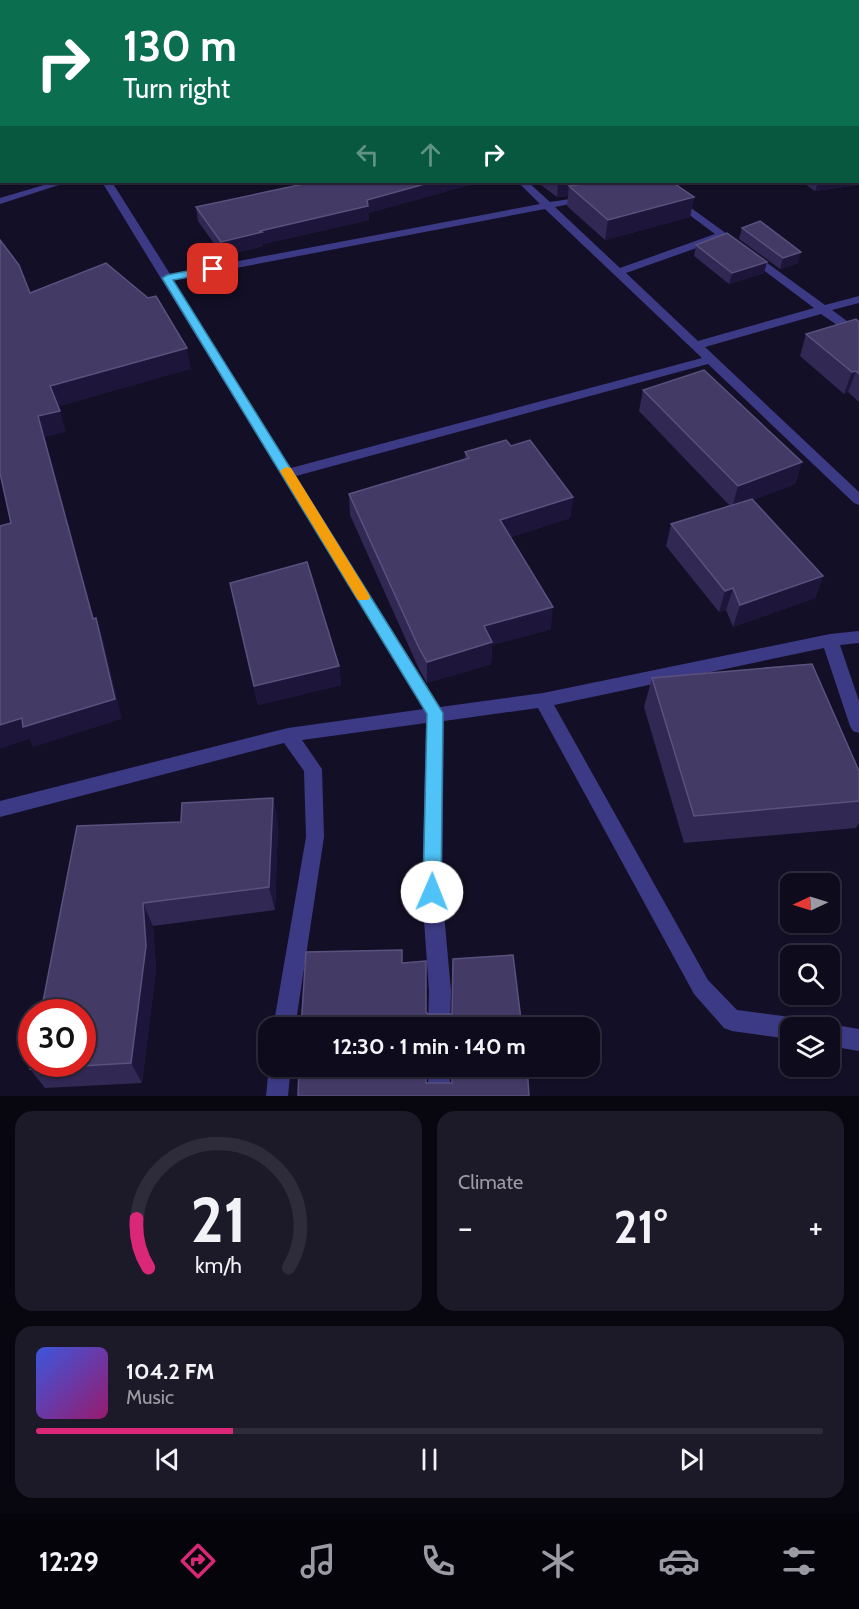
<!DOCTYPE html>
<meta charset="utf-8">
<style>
:root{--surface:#0e0b1c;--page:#1c1929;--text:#f1f3f6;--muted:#9b9ba3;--line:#2e2b3b;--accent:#db2777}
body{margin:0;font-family:Cabin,sans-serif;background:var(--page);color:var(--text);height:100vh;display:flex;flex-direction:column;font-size:22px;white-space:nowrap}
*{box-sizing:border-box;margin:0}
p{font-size:20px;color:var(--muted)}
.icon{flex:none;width:33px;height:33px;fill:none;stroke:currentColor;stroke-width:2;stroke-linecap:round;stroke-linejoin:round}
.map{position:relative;height:1096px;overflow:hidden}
.side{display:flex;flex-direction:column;gap:15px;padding:15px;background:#08060f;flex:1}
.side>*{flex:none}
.banner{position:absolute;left:0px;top:0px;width:860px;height:183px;box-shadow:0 2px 4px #0004,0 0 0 2px var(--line);background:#0b6e4f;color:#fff;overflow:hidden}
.needle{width:39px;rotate:266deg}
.buttons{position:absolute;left:780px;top:873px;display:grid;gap:12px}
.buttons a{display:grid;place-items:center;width:60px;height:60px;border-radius:12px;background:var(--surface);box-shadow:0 2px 4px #0004,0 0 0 2px var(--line);font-size:30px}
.speed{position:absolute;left:18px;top:999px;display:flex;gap:12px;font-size:30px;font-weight:700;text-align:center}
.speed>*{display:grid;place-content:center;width:78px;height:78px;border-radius:50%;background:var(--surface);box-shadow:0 2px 4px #0004,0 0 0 2px var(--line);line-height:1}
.speed .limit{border:9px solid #d22;background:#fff;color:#111}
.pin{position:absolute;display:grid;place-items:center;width:51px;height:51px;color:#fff;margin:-26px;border-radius:12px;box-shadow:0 3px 9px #0006}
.me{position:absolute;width:66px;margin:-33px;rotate:1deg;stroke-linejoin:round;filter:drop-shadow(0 0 4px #0008)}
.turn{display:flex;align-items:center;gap:21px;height:126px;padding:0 24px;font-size:27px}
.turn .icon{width:78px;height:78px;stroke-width:2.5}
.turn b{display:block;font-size:42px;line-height:51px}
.lanes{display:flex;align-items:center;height:57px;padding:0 24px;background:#0003;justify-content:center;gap:30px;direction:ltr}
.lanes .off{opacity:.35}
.big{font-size:45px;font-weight:700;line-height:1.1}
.side .card{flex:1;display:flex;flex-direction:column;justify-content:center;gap:9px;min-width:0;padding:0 21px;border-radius:18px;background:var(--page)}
.side .dial{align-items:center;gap:0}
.dial svg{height:156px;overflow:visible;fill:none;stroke:var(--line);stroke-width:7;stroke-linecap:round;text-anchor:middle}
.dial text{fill:var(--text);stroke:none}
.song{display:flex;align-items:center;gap:18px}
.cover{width:72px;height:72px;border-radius:9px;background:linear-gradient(135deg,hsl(230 70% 55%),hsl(320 70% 35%))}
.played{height:6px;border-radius:3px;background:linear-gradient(90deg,var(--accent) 25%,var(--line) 25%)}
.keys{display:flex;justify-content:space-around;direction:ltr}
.heat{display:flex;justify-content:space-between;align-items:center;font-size:33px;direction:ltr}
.side .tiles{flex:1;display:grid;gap:15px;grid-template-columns:1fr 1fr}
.card:last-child{grid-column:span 2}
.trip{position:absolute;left:258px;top:1017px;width:342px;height:60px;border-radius:18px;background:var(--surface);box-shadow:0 2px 4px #0004,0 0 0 2px var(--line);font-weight:700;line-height:60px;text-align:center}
.tabs{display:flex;height:96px;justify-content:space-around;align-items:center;background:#06040b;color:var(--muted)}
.tabs .icon{width:42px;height:42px}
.tabs .on{color:var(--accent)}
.tabs b{font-size:27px;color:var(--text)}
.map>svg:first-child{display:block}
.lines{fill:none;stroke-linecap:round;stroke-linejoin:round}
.minor{fill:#3d3a85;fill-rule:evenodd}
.tertiary{fill:#3d3a85;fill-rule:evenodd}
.wall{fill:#312854}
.shaded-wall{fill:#1d163a}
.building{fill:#433a66;stroke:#5a527e;stroke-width:1.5}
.route{fill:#4fc3f7;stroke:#337fa1;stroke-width:1.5}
.slow{fill:#f59e0b}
</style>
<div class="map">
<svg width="859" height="1096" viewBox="0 0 859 1096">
<rect width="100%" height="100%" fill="#130f26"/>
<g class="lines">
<g class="minor">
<path d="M102 182H112L170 274 540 204 518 182H528L550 202 590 196V200L555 207 620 268 715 234 672 202V198L676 197 825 305 859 296V303L832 310 859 330V340L821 314 705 347 859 492V505L854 503 708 364 296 476 440 707 543 693 830 634 859 631V643L840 645 859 701V733L853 731 850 726 824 648 554 705 708 980 737 1010 790 1017 798 1020 801 1028H790V1039L732 1031 724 1028 694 994 538 708 444 721 442 892 451 991 450 1028H428L429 991 422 892 426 723 302 740 322 769 324 837 295 1028H273L306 837 304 771 284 743 0 817V801L288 728 424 709ZM545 209 702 358 291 468 173 280ZM722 239 814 308 698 341 626 273Z"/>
<path d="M667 182H685L654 190 649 187Z"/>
<path d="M830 1024 859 1029V1051L830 1046V1028H822Z"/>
<path d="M269 1066H291L288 1096H266Z"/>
<rect x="428" y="1066" width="22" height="30"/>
</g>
<path class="tertiary" d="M54 182H68L0 204V198Z"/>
</g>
<g class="wall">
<path d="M859 0V185L815 191 802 182H858Z"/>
<path d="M310 182H480L368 213 369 220 263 244V246L223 256 198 221 196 207 311 182Z"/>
<path d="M537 182H672L694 197 690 217 605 240 567 206 568 196 557 197Z"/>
<path d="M742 228 798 263 780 269 739 239Z"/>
<path d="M696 245 764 273 729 284 694 256Z"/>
<path d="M859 322V402L848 392 844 394 800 356 806 334Z"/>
<path d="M643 390 802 462 795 484 753 500 823 576 815 598 733 627 726 610 719 612 666 546 671 524 730 506 639 411Z"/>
<path d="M511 446 573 497 570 518 511 537 551 629 492 645 491 664 427 683 419 669 350 515 349 494 465 459V452Z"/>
<path d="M230 583 339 666 341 685 258 705Z"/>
<path d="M652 678 859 771V823L856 828 684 843 644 707Z"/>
<path d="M273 798 278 823 275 910 153 926 156 969 142 1083 45 1088 30 1069 82 1012 181 822Z"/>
</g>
<g class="shaded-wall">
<rect x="0" y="92" width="2" height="12"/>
<path d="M858 172H859V185L815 191 818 182H858Z"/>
<path d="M432 182H480L368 213 369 220 263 244V246L223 256 221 242 367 200Z"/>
<path d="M573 182H647L569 186 568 196 557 197 558 184Z"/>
<path d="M694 197 690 217 605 240 608 220Z"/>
<path d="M801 252 798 263 780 269 783 258Z"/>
<path d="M767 262 764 273 729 284 732 273Z"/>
<path d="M187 348 191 369 57 407 50 386Z"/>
<path d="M856 371 848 392 844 394 852 372Z"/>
<path d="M60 411 66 432 45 437 100 640 93 619 38 416Z"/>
<path d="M802 462 795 484 732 508 738 486Z"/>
<path d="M573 497 570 518 499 541 500 520Z"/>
<path d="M823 576 815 598 733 627 740 605Z"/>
<path d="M733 588 726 610 719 612 725 591Z"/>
<path d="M553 607 551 629 492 645 491 664 427 683V662L484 626Z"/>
<path d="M96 618 103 639 122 719 33 747 29 739 0 749V725Z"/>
<path d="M339 666 341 685 258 705 254 686Z"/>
<path d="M273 798 278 823 275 910 269 887Z"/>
<path d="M143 903 153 926 156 969 142 1083 131 1063Z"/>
</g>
<g class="building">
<path d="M0 0H34L36 2H2V92H0Z"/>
<path d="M194 0H859V172H858V2H187Z"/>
<path d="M313 182H432L367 200 368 206 260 231 262 232 221 242 196 207Z"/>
<path d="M555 182H573L558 184Z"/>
<path d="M597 182H672L694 197 608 220 569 186Z"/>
<path d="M760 221 801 252 783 258 742 228Z"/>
<path d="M727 233 767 262 732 273 696 245Z"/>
<path d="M0 240 19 265 30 293 106 263 148 298 156 296 187 348 50 386 60 411 38 416 93 619 96 618 115 699 23 727 22 718 0 725V526L11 523 0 473Z"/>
<path d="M856 319 859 322V374L856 371 852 372 806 334Z"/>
<path d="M704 370 802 462 738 486 643 390Z"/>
<path d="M506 440 511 446 530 440 573 497 500 520 553 607 484 626 492 642 427 662 419 648 349 494 469 458 465 452Z"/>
<path d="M752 499 823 576 740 605 733 588 725 591 671 524Z"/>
<path d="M307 562 339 666 254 686 230 583Z"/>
<path d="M812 664 859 771V801L694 816 652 678Z"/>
<path d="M273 798 269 887 143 903 146 946 131 1063 30 1069 32 1061V1064H82V1012H41L77 826 181 822 182 803Z"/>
<path d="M402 950V963L426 961V1012L428 1014H452L453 959 513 955 522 1028H301L306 952Z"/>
<path d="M299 1066H426V1083H452V1066H527L529 1096H298Z"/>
</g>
<path class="route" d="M213 266 218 269 217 272 173 280 443 713 441 892 438 898 432 900 426 898 423 892 427 714 162 278 167 275Z"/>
<path class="slow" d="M286 467 291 468 368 593 370 597 368 600H358L280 471Z"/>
</svg>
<div class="buttons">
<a><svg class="needle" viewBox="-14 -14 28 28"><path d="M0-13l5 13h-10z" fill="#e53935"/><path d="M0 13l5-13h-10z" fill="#9b9ba3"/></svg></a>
<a><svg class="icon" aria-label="search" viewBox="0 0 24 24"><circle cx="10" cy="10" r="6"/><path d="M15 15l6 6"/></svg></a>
<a><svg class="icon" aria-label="layers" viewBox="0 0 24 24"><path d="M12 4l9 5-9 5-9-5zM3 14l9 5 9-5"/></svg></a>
</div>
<div class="speed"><div class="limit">30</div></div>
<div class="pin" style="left:213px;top:269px;background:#d93025"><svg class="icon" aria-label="arrive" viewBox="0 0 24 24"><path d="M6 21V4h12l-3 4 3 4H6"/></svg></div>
<svg class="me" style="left:432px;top:892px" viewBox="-20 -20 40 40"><circle r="19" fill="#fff"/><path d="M0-13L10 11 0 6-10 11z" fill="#4fc3f7"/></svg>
<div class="trip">12:30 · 1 min · 140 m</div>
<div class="banner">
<div class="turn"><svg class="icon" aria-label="right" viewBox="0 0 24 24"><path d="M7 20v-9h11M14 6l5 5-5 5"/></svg><div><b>130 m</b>Turn right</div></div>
<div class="lanes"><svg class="icon off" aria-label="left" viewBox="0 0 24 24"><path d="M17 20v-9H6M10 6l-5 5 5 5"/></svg><svg class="icon off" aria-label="ahead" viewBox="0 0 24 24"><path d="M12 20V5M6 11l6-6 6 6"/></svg><svg class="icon" aria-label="right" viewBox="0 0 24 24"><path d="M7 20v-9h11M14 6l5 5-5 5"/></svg></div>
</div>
</div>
<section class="side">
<div class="tiles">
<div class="card dial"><svg viewBox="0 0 100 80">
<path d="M14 69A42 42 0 1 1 86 69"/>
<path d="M14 69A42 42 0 0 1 8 44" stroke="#db2777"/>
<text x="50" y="56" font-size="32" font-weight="700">21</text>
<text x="50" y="72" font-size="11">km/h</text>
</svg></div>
<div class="card"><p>Climate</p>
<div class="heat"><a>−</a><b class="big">21°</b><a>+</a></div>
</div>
<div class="card">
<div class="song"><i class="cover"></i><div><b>104.2 FM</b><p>Music</p></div></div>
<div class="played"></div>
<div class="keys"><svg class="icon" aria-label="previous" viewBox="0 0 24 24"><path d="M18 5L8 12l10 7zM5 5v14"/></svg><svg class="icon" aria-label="pause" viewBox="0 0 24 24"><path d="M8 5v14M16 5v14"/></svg><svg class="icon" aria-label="next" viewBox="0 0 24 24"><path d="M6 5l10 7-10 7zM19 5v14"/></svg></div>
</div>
</div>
</section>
<nav class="tabs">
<b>12:29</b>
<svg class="icon on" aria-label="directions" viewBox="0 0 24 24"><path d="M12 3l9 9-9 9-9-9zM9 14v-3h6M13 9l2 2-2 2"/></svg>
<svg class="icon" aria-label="music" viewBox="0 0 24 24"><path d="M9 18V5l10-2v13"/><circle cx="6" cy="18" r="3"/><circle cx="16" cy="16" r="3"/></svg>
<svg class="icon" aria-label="phone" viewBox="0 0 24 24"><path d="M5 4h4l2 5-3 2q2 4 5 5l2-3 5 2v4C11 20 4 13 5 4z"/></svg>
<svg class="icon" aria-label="climate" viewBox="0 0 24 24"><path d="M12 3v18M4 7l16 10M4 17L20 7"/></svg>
<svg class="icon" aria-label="car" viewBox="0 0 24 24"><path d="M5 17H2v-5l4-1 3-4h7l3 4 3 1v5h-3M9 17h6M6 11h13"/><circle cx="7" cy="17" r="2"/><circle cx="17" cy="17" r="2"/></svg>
<svg class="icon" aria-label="filters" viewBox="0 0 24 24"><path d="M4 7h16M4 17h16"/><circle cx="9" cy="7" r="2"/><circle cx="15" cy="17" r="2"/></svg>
</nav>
